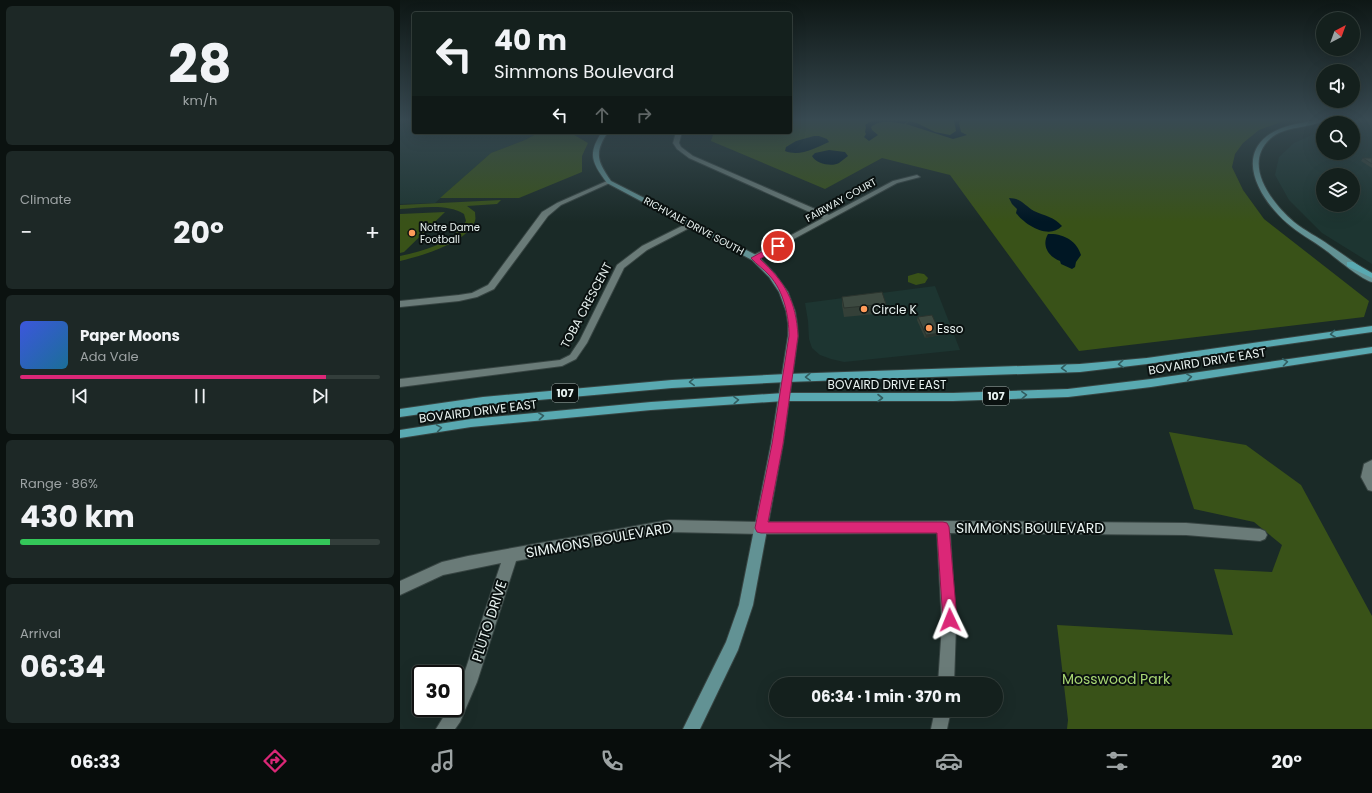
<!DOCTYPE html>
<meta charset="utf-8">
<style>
:root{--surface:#14201d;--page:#1d2826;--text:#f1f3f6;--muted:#9da3a4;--line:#333e3b;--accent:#db2777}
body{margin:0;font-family:Poppins,sans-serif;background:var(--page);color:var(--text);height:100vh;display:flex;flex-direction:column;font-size:15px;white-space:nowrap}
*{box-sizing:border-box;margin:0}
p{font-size:13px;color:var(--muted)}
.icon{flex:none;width:22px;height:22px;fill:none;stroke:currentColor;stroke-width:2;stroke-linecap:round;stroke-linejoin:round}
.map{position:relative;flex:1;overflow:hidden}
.sheet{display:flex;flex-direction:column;gap:6px;padding:6px;background:#0b1210;width:400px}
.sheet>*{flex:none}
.banner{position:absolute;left:12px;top:12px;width:380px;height:122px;border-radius:4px;box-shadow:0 4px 16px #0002,0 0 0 1px var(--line);background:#14201d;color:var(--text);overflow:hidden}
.needle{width:26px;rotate:41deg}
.tools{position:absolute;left:916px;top:12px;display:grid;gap:8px}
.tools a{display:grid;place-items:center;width:44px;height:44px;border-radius:50%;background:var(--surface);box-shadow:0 4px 16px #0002,0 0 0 1px var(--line);font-size:20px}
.speed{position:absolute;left:12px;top:665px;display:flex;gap:8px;font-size:20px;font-weight:700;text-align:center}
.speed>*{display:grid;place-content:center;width:52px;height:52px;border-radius:50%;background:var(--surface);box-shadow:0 4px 16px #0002,0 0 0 1px var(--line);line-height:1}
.speed .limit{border:2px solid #111;border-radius:6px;background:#fff;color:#111}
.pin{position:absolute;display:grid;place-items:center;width:34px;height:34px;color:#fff;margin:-17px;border:2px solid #fff;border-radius:50%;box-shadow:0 1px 4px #0007}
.me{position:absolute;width:44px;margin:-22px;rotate:358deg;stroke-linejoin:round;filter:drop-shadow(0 0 3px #0008)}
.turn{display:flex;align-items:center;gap:14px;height:84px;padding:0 16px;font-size:18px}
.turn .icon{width:52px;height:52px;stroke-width:2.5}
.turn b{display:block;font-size:28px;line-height:34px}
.lanes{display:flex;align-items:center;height:38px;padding:0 16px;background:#0003;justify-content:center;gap:20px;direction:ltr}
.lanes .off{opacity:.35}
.big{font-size:30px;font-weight:700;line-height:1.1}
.sheet .card{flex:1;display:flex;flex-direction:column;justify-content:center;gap:6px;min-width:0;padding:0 14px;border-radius:6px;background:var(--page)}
.sheet .dial{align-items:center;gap:0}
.dial b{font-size:52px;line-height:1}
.song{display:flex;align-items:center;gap:12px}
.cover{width:48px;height:48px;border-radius:6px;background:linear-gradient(135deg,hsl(230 70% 55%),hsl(200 70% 35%))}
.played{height:4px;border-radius:2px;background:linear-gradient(90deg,var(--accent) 85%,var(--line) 85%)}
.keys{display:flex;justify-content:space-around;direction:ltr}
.heat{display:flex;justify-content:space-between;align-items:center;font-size:22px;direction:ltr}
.charge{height:6px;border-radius:3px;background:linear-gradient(90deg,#34c759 86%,var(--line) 0)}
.trip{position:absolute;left:369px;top:677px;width:234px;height:40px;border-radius:20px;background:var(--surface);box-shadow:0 4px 16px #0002,0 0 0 1px var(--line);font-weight:700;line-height:40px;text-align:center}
.tab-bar{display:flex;height:64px;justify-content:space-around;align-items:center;background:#080d0c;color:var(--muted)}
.tab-bar .icon{width:28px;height:28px}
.tab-bar .current{color:var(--accent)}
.tab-bar b{font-size:18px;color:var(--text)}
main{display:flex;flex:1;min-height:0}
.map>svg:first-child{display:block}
.built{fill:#1d3531;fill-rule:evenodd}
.green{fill:#395218}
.water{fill:#001724}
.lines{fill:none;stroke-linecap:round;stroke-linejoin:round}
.street-casing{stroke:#374442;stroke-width:2}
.secondary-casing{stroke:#374442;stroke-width:2}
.primary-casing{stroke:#374442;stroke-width:2}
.street{fill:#6a7b78;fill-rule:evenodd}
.secondary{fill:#629294;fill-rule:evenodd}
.primary{fill:#59a9b1;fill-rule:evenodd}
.wall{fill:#344038}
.shaded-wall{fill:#2b342e}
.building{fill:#3d4a41;stroke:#2b342e}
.oneway{stroke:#325d60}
.route{fill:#db2777;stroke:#8e194d}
.poi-dot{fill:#ff9b5a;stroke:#0a1110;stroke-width:1.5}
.labels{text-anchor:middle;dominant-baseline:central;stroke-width:4;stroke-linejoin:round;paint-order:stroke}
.far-street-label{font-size:10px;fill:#e9f3f1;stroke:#0a1110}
.far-poi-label{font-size:10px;fill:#e9f3f1;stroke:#0a1110;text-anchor:start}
.shield{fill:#0a1110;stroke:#a6afae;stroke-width:1}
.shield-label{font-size:11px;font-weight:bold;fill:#e9f3f1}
.street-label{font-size:12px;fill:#e9f3f1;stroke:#0a1110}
.poi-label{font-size:12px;fill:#e9f3f1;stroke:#0a1110;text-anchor:start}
.near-street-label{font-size:14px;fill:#e9f3f1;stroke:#0a1110}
.near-park-label{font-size:14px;fill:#a8d673;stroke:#0a1110}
</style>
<main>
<section class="sheet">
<div class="card dial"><b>28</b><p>km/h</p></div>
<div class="card"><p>Climate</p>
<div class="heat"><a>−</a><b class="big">20°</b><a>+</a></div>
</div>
<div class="card">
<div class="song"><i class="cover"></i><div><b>Paper Moons</b><p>Ada Vale</p></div></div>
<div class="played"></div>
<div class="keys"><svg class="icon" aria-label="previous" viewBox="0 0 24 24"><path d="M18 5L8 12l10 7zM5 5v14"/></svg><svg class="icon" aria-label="pause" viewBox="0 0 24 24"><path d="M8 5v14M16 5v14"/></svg><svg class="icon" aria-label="next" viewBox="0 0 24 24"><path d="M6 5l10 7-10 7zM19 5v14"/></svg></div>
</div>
<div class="card"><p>Range · 86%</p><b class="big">430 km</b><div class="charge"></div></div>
<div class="card"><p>Arrival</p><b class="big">06:34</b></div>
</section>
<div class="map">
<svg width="972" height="729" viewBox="0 0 972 729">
<rect width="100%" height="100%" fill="#1a2a27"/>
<g class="built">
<path d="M11 120H14V132H140L125 140 91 153 35 203 0 204V127Z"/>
<path d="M962 120H972V264L922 233 889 200 875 175 879 157 894 143 923 130V153H953V123H949ZM923 175H953V205H923Z"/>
<path d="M535 286 560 350 444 362 431 359 420 355 412 348 409 339 408 321 405 303Z"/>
</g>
<g class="green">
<path d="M390 120H886L859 130 843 143 835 154 832 167 843 190 864 219 969 301 964 317 679 351 550 175 482 158 425 189 311 141 314 132H390Z"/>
<path d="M140 132H169L188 143 182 156V172L119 198H40L91 153 125 140Z"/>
<path d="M101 200 97 204 67 206 75 212C75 215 76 218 75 221 67 243 21 256 0 261V256C24 251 53 243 66 221L64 214C46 203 21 208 0 209V205Z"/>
<path d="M45 212 4 252 0 253V214Z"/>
<path d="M518 273 524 274 528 278 525 283 516 285 508 282V276Z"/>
<path d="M769 432 846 445 901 485 972 616V729H667L668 720 657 625 833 635 814 569 872 572 882 545 854 522 794 509Z"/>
</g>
<g class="water">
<path d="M473 120 508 121 504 124C494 122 480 119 471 127L472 130 478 135 469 141 464 137 466 134 465 132 466 127 465 125Z"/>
<path d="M554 120H562L559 123 561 132 567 135 553 139 506 124 509 121 517 123 535 132 550 135 556 131Z"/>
<path d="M414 136H419L427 139 429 142C415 148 400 157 385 151L386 147 396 141Z"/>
<path d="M429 150 445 152 448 156C445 158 442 161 439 163 432 167 416 164 412 156L415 153Z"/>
<path d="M609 198C621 198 625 206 634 211 645 216 654 217 662 226 649 240 625 225 616 213L617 209 612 204Z"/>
<path d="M648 234C663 233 677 241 681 255L676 262 675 267 672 269 661 264 660 261C649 257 641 246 648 234Z"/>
</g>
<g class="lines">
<g class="street-casing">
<g id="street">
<path d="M276 132H282L279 143 281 147 293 156 429 215 493 181 517 175 520 177 497 183 355 260 351 258 352 256 423 218 289 158 277 149 273 143Z"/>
<path d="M207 181 212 182 161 205 148 216 94 289 77 297 59 301 0 307V301L59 295 72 293 88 285 142 212 157 203Z"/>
<path d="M288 223H291L295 225 247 250 224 268 187 343 176 359 162 366 0 387V379L160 360 170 355 180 340 217 265 242 246Z"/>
<path d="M972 460V491L968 490 961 477 964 464Z"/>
<path d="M269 520 361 522 543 521 786 523 860 529 865 531 867 535 865 539 860 541 786 535 550 533 556 625 554 684H538L542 625 537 533 361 534 269 532 116 561 77 682 60 722 55 729H36L49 708H55V695L62 680 101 563 43 575 0 595V581L42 562 68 556Z"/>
<path d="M535 710H551L547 729H531Z"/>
</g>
</g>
<g class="secondary-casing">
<g id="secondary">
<path d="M916 120H924C910 129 885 125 870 139 842 165 872 203 894 222 905 231 918 237 929 245 944 255 958 265 972 275V282C960 279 935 257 924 249 912 240 898 233 887 223 864 203 835 161 867 136 880 126 900 123 916 120Z"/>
<path d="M202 132H208C194 153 197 161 211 181L358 256 375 274 388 292 395 311 397 323 398 336 383 444 353 605 338 650 300 729H283L326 642 339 605 371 444 388 336V323L386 311 379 292 369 277 352 260 207 183C192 163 187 154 202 132Z"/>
</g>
</g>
<g class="primary-casing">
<g id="primary">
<path d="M947 262H953L972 273V278L947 266Z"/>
<path d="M972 326V332L747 364 680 372 387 382 272 388 83 405 0 417V409L83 397 272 380 387 374 680 364 747 358Z"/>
<path d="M972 347V353L751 387 668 397 553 401H384L251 410 71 427 0 438V430L71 419 251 402 384 393H553L668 389 751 379Z"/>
</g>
</g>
<use href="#street" class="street"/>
<use href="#secondary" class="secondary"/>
<use href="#primary" class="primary"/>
</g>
<g class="wall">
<path d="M963 158H972V168L961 161Z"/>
<path d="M442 297 486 304V313L444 317 442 305Z"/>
<path d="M518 317 540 335 525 338 517 320Z"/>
</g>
<path class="shaded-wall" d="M540 333V335L525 338 526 335Z"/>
<g class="building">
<path d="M963 158H972V164Z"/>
<path d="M482 292 486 304 444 308 442 297Z"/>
<path d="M532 315 540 333 526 335 518 317Z"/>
</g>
<defs><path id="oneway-chevron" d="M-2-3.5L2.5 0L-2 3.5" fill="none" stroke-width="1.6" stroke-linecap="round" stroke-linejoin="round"/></defs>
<g class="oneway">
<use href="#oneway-chevron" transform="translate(933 334) rotate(172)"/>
<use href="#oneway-chevron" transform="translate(885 362) rotate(-8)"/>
<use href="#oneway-chevron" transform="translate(721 364) rotate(175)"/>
<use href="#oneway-chevron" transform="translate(664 368) rotate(178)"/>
<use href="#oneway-chevron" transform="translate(408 377) rotate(178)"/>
<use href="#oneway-chevron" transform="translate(789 377) rotate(-9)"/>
<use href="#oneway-chevron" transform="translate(292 382) rotate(177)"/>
<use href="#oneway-chevron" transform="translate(624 395) rotate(-2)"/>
<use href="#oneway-chevron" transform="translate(480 398)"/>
<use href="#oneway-chevron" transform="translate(336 400) rotate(-3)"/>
<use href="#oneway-chevron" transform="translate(141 416) rotate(-6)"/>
<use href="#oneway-chevron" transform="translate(39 428) rotate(-9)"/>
</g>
<linearGradient id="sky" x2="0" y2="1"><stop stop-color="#0e1715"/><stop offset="0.54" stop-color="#384a52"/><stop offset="1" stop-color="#384a52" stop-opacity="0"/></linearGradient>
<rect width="972" height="222" fill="url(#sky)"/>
<path class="route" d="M376 244H378L382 246 360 259C385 282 396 301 398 336L383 444 368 522H543L547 523 549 527 557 620 555 625 550 627 545 625 543 620 537 533H361L357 532 355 528 372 444 389 336C389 316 384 291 369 275 364 269 357 265 351 258Z"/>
<g class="poi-dot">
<circle cx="12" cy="233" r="4"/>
<circle cx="464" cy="309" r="4"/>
<circle cx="529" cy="328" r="4"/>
</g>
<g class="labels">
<g class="far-street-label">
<text transform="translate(441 200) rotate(-29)">FAIRWAY COURT</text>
<text transform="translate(294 226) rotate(28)">RICHVALE DRIVE SOUTH</text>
</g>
<g class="far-poi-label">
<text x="20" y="227">Notre Dame<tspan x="20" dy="12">Football</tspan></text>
</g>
<g class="shield">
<rect x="152" y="384" width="26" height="18" rx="3"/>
<rect x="583" y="387" width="26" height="18" rx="3"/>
</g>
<g class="shield-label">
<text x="165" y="393">107</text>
<text x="596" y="396">107</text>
</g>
<g class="street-label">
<text transform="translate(186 305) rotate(-62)">TOBA CRESCENT</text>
<text transform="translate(807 361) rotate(-9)">BOVAIRD DRIVE EAST</text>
<text x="487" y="384">BOVAIRD DRIVE EAST</text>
<text transform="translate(78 411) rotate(-7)">BOVAIRD DRIVE EAST</text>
</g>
<g class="poi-label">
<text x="472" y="309">Circle K</text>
<text x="537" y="328">Esso</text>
</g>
<g class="near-street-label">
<text x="630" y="528">SIMMONS BOULEVARD</text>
<text transform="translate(199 540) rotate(-10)">SIMMONS BOULEVARD</text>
<text transform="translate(89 621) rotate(-72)">PLUTO DRIVE</text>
</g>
<g class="near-park-label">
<text x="716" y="679">Mosswood Park</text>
</g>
</g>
</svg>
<div class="tools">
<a><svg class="needle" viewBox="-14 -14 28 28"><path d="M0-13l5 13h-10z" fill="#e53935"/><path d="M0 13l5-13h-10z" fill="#9da3a4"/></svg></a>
<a><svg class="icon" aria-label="sound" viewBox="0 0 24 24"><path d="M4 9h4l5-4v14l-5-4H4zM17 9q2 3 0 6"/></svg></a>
<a><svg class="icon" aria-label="search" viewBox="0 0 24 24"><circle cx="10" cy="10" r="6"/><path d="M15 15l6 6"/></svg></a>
<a><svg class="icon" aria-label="layers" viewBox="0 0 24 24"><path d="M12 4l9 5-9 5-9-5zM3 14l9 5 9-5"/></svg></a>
</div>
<div class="speed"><div class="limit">30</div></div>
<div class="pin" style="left:378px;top:246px;background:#d93025"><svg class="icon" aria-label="arrive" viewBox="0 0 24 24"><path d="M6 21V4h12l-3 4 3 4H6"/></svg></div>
<svg class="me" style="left:550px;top:620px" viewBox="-20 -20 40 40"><path d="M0-17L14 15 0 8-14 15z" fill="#db2777" stroke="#fff" stroke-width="4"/></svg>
<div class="trip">06:34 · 1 min · 370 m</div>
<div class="banner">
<div class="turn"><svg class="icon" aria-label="left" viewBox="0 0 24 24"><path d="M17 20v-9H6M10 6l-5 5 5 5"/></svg><div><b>40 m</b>Simmons Boulevard</div></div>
<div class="lanes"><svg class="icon" aria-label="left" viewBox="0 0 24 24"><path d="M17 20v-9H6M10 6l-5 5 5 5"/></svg><svg class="icon off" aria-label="ahead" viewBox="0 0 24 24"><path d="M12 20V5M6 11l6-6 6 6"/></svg><svg class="icon off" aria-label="right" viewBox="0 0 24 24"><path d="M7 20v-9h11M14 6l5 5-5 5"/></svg></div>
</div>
</div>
</main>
<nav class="tab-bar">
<b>06:33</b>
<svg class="icon current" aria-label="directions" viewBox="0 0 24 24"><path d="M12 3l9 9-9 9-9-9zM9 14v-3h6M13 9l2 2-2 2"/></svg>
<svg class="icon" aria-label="music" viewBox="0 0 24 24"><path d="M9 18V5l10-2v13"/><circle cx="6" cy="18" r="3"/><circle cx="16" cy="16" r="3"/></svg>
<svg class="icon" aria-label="phone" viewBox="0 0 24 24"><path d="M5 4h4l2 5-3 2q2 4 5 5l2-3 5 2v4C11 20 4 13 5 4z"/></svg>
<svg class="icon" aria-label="climate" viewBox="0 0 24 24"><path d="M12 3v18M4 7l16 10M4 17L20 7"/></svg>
<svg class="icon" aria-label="car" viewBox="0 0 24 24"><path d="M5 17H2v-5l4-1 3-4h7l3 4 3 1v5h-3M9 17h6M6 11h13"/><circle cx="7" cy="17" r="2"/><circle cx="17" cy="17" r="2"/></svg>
<svg class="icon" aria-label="filters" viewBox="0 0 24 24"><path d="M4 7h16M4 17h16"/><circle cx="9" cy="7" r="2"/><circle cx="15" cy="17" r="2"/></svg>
<b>20°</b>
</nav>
